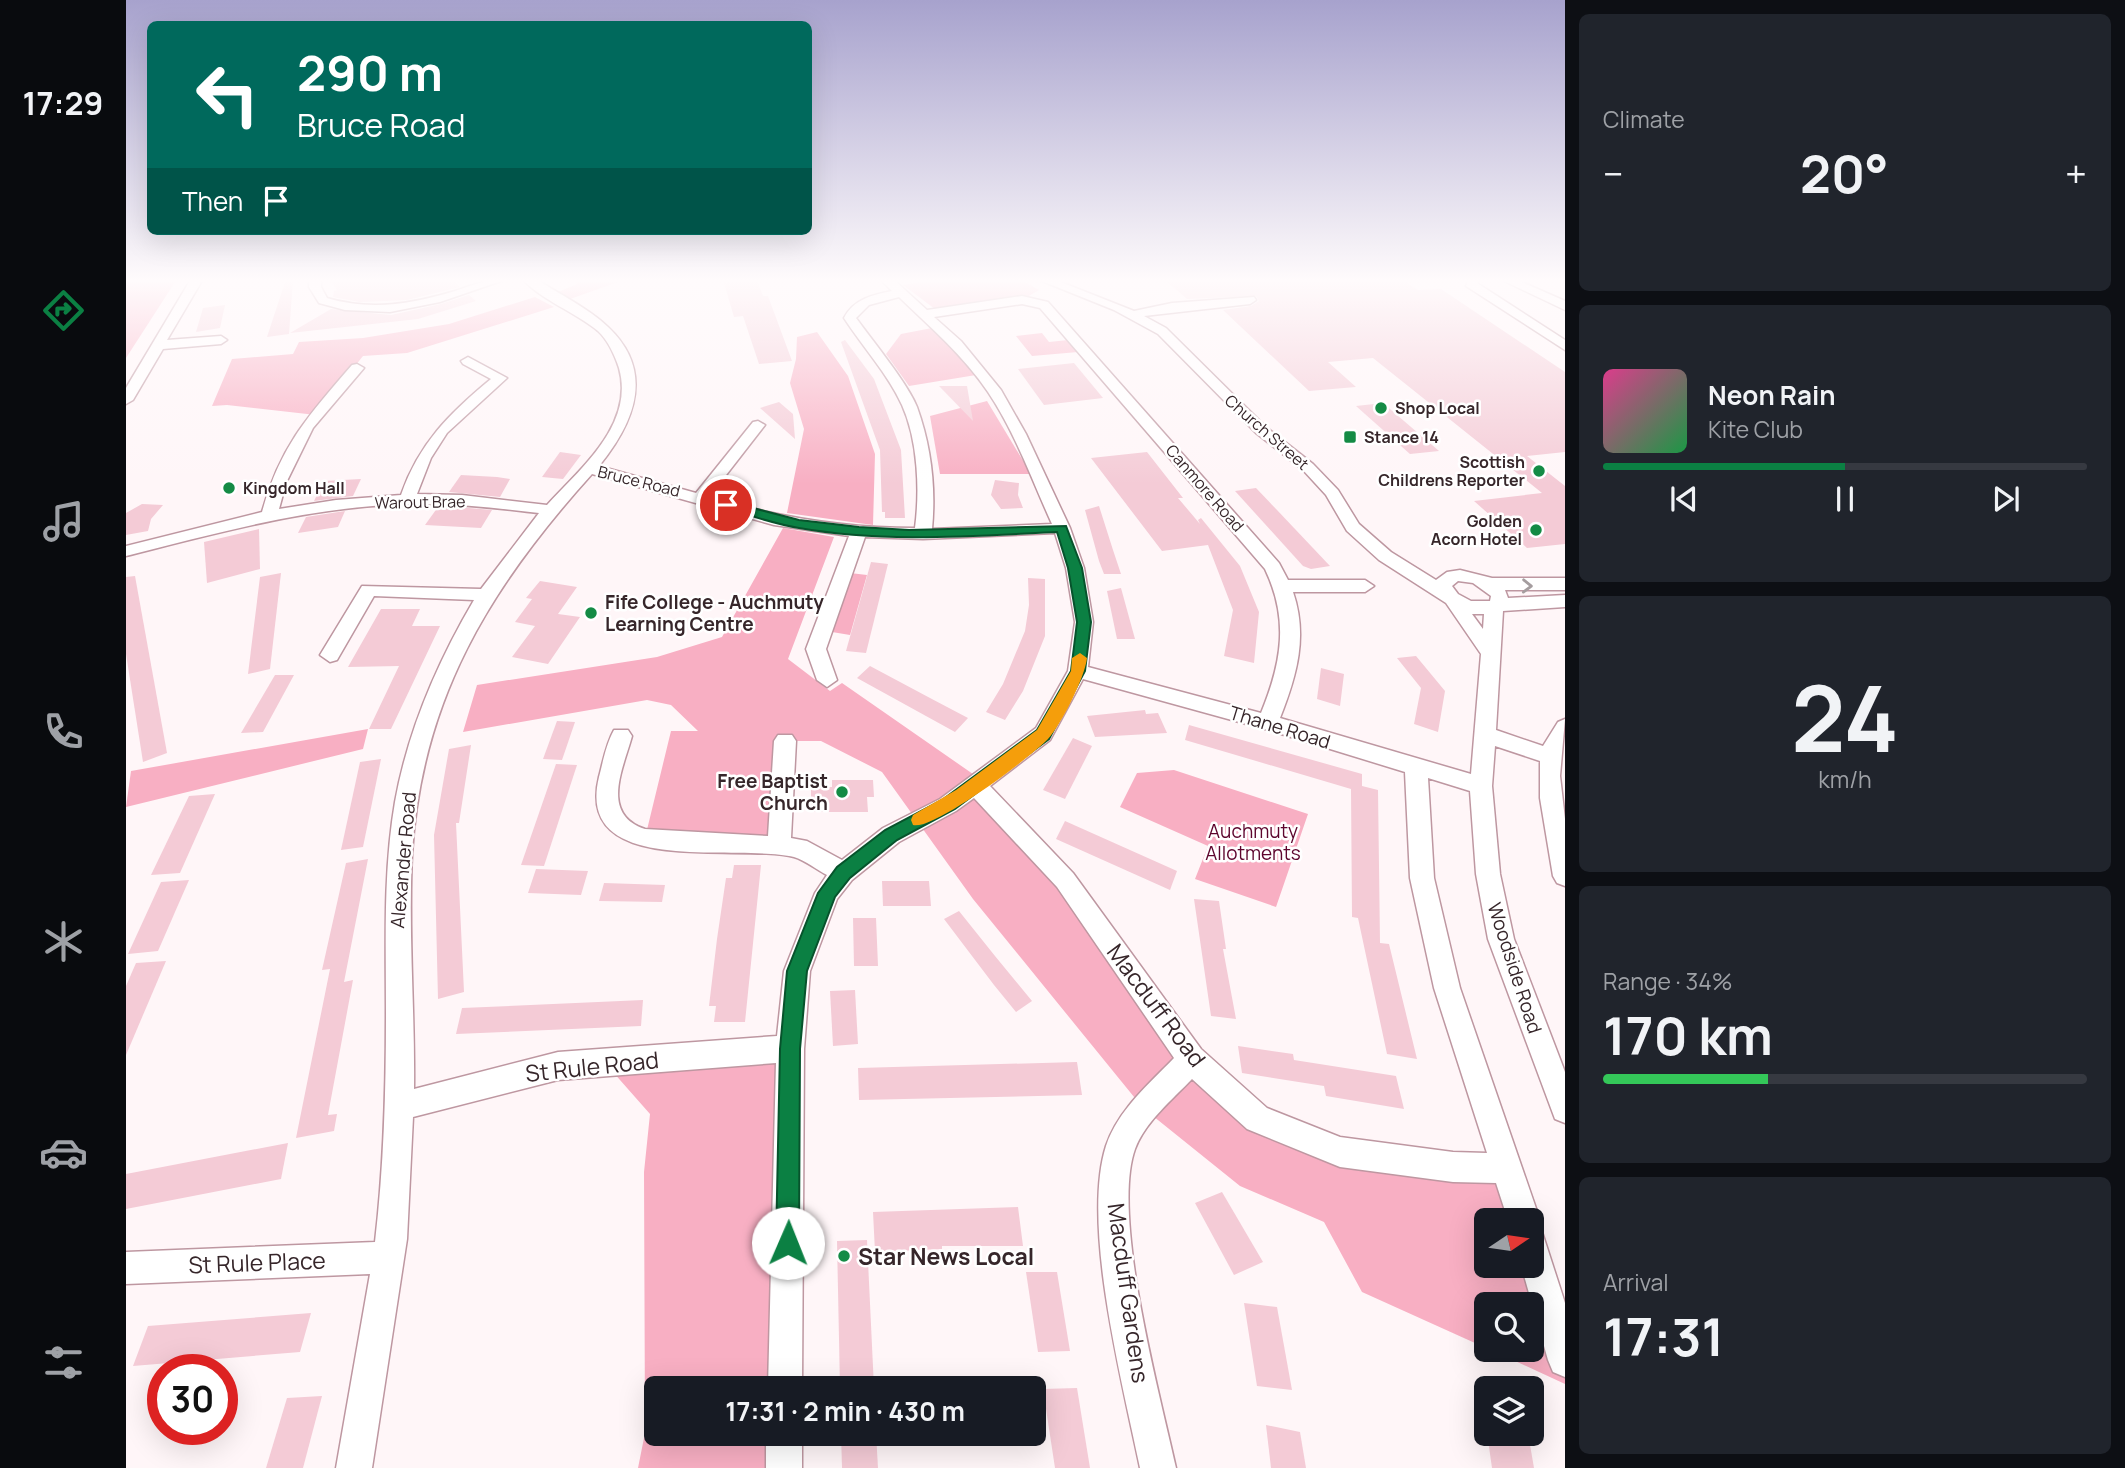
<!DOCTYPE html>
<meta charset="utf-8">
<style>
:root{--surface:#171b24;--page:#20242c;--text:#f1f3f6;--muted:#9ea1a6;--line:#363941;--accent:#0b8043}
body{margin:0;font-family:Manrope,sans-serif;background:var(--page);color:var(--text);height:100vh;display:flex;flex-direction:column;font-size:26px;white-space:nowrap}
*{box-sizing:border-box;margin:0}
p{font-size:23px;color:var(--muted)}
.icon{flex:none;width:38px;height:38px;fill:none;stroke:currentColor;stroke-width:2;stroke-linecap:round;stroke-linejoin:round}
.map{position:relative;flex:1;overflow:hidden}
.details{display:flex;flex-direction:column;gap:14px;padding:14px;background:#0d0f14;width:560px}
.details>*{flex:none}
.banner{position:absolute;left:21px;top:21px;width:665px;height:214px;border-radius:10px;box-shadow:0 7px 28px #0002;background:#00695c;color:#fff;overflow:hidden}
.needle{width:46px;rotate:77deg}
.controls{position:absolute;left:1348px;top:1208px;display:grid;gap:14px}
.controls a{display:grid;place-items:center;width:70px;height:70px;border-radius:10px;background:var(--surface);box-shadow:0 7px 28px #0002;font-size:35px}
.speed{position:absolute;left:21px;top:1354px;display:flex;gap:14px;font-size:35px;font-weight:700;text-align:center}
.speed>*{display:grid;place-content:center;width:91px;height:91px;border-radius:50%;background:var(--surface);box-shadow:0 7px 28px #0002;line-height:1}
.speed .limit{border:10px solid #d22;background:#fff;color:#111}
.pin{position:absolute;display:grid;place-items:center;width:60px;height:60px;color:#fff;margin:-30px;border:4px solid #fff;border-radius:50%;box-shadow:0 2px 7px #0007}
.me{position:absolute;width:77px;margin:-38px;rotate:1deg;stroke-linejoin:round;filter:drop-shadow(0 0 5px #0008)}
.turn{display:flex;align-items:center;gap:24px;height:147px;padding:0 35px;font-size:32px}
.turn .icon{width:91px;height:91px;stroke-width:2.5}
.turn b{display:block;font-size:49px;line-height:60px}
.then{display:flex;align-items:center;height:66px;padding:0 35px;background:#0003;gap:14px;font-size:26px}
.big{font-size:52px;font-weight:700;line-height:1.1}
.details .widget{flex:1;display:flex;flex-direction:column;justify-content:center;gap:10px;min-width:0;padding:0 24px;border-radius:10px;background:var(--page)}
.details .dial{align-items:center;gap:0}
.dial b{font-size:91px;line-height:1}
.song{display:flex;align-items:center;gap:21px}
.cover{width:84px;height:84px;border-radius:10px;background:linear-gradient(135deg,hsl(330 70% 55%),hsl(140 70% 35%))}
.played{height:7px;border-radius:4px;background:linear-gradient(90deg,var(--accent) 50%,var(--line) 50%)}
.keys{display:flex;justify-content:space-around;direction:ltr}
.heat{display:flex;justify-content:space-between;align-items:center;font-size:38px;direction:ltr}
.charge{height:10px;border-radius:5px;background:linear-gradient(90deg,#34c759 34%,var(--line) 0)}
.trip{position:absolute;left:518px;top:1376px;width:402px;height:70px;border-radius:10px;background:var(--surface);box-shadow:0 7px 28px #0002;font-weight:700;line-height:70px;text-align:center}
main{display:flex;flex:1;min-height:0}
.menu{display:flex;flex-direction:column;width:126px;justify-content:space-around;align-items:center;background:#090b0e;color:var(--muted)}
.menu .icon{width:49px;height:49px}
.menu .active{color:var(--accent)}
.menu b{font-size:32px;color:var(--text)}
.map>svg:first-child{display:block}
.green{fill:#f8afc3}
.building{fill:#f4cbd6}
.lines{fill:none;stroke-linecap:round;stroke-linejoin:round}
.minor-casing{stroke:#be97a1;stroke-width:3}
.minor{fill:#fff;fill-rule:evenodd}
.oneway{stroke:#a59d9f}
.route{fill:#0b8043;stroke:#07532c;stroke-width:2}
.slow{fill:#f59e0b}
.poi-dot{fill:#148b45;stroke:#fff;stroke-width:2.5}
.labels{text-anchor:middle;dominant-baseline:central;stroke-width:5;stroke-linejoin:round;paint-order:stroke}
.far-poi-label{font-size:16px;font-weight:bold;fill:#36262a;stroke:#fff;text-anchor:start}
.far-street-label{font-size:16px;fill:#36262a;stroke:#fff}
.poi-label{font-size:19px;font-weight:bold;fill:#36262a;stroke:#fff;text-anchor:start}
.street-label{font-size:19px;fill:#36262a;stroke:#fff}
.park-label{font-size:19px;fill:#5d052d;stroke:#fff}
.near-street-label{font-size:23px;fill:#36262a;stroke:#fff}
.near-poi-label{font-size:23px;font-weight:bold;fill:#36262a;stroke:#fff;text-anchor:start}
</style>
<main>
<nav class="menu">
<b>17:29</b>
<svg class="icon active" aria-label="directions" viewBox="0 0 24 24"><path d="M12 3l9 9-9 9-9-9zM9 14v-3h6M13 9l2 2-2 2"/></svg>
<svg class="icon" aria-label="music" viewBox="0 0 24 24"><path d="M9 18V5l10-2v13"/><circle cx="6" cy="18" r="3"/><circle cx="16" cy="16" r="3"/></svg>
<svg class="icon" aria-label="phone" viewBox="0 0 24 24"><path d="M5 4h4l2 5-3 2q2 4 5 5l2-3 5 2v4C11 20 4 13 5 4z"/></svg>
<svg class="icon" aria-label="climate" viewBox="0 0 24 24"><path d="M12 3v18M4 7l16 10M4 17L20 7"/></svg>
<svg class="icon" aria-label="car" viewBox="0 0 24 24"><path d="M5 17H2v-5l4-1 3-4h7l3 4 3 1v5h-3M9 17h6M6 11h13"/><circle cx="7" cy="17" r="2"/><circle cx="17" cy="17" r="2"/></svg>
<svg class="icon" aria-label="filters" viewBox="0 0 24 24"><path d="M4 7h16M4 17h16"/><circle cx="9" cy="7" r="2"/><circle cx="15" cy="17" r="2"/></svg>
</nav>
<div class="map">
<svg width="1439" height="1468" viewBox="0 0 1439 1468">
<rect width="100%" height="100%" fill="#fff6f8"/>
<g class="green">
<path d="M0 279H51L0 358Z"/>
<path d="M455 279H514L495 281 444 299 432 292 449 285Z"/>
<path d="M812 279H894L913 290 896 300 813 312 777 285Z"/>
<path d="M409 297 428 307 281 353 237 356 190 415 101 405 86 406 106 359 167 354 173 342 237 338 323 324Z"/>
<path d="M806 328 850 375 783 386 760 354 775 334Z"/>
<path d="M691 332 722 376 749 454 747 525 661 513 678 429 664 383 670 359 671 337Z"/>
<path d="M916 333 923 342 942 340 952 352 906 356 890 336Z"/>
<path d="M861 401 905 474H814L804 416Z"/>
<path d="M657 528 708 537 662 659 704 691 716 683 857 781 939 880 1065 1059 1131 1119 1214 1152 1382 1168 1397 1220H1360V1265H1405L1439 1362V1384L1363 1349H1405V1304H1360V1348L1236 1292 1198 1222 1114 1186 1017 1108 847 899 756 772 695 741H660L653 845 519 838 545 731H572L545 705 521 700 337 732 351 685 531 657 596 637Z"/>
<path d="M724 573 741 575 724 635 706 632Z"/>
<path d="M242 729 237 749 0 807 5 771Z"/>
<path d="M1048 770 1182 814 1150 907 1069 879 1082 846 994 807 1011 773Z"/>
<path d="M664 1049 659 1388H530V1433H658V1468H512L519 1433 518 1172 524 1114 479 1063Z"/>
</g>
<g class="building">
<path d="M160 279 167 280 163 334 141 337Z"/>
<path d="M204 279H325L334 287 281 300 234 302 207 297 208 291 211 290Z"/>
<path d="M1038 279H1275L1292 290 1315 289 1439 372V452L1401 456 1439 486V544L1401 548 1348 501 1416 493 1247 358 1202 362 1230 387 1183 391 1097 310 1125 306 1133 301 1130 296 1061 299Z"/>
<path d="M631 280 637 296H642L666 361 633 364 617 316 608 317 598 283Z"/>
<path d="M343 295 350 301 292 319 164 333 205 309 265 315 315 304Z"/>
<path d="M99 305 94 328 70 332 77 308Z"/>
<path d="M719 340 748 379 775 450 779 518H759V512H756L754 450 715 342Z"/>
<path d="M948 363 977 398 918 405 892 369Z"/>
<path d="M813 386H841L847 421Z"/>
<path d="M653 402 667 414 669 439 634 408Z"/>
<path d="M1257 403 1313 451 1284 454 1230 406Z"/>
<path d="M434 452 455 455 437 479 416 477Z"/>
<path d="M1021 452 1057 498H1052L1074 524 1072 520 1075 518 1114 566 1133 612 1128 663 1098 656 1107 610 1082 545 1036 551 965 458Z"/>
<path d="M335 475 371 477 384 479 374 497 323 492Z"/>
<path d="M235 479 227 496 188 501 198 481Z"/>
<path d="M869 480 893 483 892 495 897 508 875 509 865 495Z"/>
<path d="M1130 488 1151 510 1204 566 1185 569 1177 566 1109 491Z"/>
<path d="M16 504 37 505 25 519 22 531 0 535V513Z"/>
<path d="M973 506 987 550 995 574H978L973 561 959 510Z"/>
<path d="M312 507 343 508 366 510 355 528 299 525Z"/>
<path d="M219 511 212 527 172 533 180 517Z"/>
<path d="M133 529 134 569 81 583 78 542Z"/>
<path d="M745 562 762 564 740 653 720 651Z"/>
<path d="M155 573 144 669 122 674 134 577Z"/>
<path d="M9 576 41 753 17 762 0 654V577Z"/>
<path d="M902 578 919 579V636L897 691 879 720 860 712 877 684 899 631 903 605Z"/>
<path d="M414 581 451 587 432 614 454 617 422 664 386 657 409 626 389 622 406 599 400 598Z"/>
<path d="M995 588 1009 639H991L981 591Z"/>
<path d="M255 609H294L286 626H314L265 729H243L273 666 222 667Z"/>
<path d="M1290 656 1319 691 1312 732 1288 724 1295 688 1271 658Z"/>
<path d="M744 666 804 698 842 718 829 732 731 678Z"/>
<path d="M1195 668 1218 674 1214 706 1191 699Z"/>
<path d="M149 675H168L137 732 115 733Z"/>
<path d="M1019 710 1020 714 1032 713 1041 733 969 737 961 716Z"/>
<path d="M431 721 449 722 436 760 417 759Z"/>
<path d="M1063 725 1236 774V786L1252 790 1254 943 1263 944 1291 1059 1261 1054 1232 918 1226 917 1225 789 1059 740Z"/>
<path d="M947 738 966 746 939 799 917 790Z"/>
<path d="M345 745 333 823H330L338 992 312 999 308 835 323 749Z"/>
<path d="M255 759 237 847 215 850 234 762Z"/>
<path d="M430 764 451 765 418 866 395 865Z"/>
<path d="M706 780H747L748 797H741L742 812H685V787H706Z"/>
<path d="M89 794 54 873 25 875 63 796Z"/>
<path d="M939 821 1051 871 1044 890 930 839Z"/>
<path d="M242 859 218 982 227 980 202 1115 211 1114 208 1131 170 1138 204 969 196 970 220 863Z"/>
<path d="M608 865H635L619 1022H588L590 1006H583L591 939 600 878H606Z"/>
<path d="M410 869 462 871 455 895 402 893Z"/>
<path d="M63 880 32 951 2 954 35 882Z"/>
<path d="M756 881H803L805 906H757Z"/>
<path d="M478 883 539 885 536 902 473 901Z"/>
<path d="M1068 899 1093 901 1100 949H1097L1110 1019 1085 1016Z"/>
<path d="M833 911 869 956 906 1001 890 1012 868 985 818 919Z"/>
<path d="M727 918H750L752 966H728Z"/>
<path d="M40 961 0 1055V986L10 963Z"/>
<path d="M729 990 732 1044 707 1046 704 991Z"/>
<path d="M517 1000 515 1026 330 1034 336 1008Z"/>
<path d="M1112 1046 1167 1054 1168 1060 1270 1076 1278 1109 1200 1096 1198 1086 1116 1073Z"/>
<path d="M951 1062 956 1095 733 1100 732 1068Z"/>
<path d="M162 1143 155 1179 0 1209V1174Z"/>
<path d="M1096 1192 1137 1262 1108 1275 1069 1203Z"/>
<path d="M892 1207 897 1246H816V1249L749 1252 747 1212Z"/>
<path d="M741 1240 748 1388H714L711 1241Z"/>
<path d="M900 1272H931L944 1351 912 1352Z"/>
<path d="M1118 1303 1151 1307 1166 1390 1131 1386Z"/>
<path d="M185 1313 174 1352 7 1366 22 1326Z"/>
<path d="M951 1388 964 1468H929L917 1389Z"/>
<path d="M196 1396 177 1468H140L161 1398Z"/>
<path d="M1140 1425 1174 1432 1180 1468H1145Z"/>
<path d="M715 1433H750L752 1468H716Z"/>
<path d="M1361 1433H1402L1408 1468H1366Z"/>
</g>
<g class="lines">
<g class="minor-casing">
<g id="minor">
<path d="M65 279H77L41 340 95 336 101 340 95 344 37 349 7 400 0 404V388Z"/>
<path d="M183 279H195V287L201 298C245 311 286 304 329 291 347 285 362 279 381 279L314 302 264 312 219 310 193 303 183 287Z"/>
<path d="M396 279H410C433 294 462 308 482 327 530 372 508 423 473 466L570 493 627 422 632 421 639 425 583 497C651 517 718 528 789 528 794 491 792 440 776 405 762 374 736 346 718 318 728 299 746 295 766 291L754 279H767L801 310 896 296 922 302 1153 563 1162 580H1239L1248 586 1239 592H1167C1182 636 1171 675 1154 718L1345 774 1355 654 1320 603 1253 560 1221 531 1200 495 1177 470 1130 433 1032 334 988 310 911 279H927L1008 311 1046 303 1128 297 1130 300 1124 304 1018 316 1040 328 1140 427 1187 464 1212 490 1233 524 1265 552 1310 580 1321 572 1334 570 1366 578H1439V590H1379L1382 598 1439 595V607L1377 611 1370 730 1417 746 1432 722 1439 719 1434 776 1439 819V886L1431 883 1427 876 1414 798V761L1369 746 1366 786 1374 874 1388 939 1439 1072V1123L1429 1119 1362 939 1350 874 1344 791 1302 778 1308 878 1334 988 1414 1220 1410 1229 1416 1232 1439 1303V1377L1427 1372 1422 1360 1395 1265H1405V1220H1382L1370 1183 1327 1182 1214 1167 1121 1129 1066 1079C1047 1099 1019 1122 1009 1149 985 1216 1034 1395 1050 1468H1014C997 1385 955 1225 980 1146 992 1110 1023 1084 1048 1058L931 887 848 798 830 811 773 842 726 880 711 899 684 971 678 1049 676 1388H642L650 1063 432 1080 287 1117 281 1239 246 1468H210L244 1274 0 1284V1252L249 1242C258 1166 260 1090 260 1014 260 943 257 872 269 802 282 730 311 663 348 600L248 596 211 660 204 662 194 655 236 586 355 589 413 513C376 509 339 504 301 504 197 503 99 531 0 556V546L136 512C154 446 183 415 226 365L231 364 238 368 187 428 160 483 153 509 210 500 275 495C293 443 324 413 365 379L337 364 335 361 342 357 381 378 321 433 305 458 291 494 336 495 421 505C455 468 509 424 493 368 489 356 482 340 472 331 449 312 417 301 396 279ZM773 297C804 327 838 356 862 392 889 432 906 480 926 524L806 529C810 487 805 446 791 407 782 384 746 340 730 318L743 305ZM896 304 914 308 1139 569C1163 619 1156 662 1135 713L962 667 967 622 958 568 944 528 900 434 875 390 835 341 808 317ZM466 474 648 525 723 536 680 649 691 680 701 687 711 680 700 649 739 537 797 539 929 533 940 568 949 622 942 671 910 728 814 799 757 828 716 860 681 841 665 838 670 741 666 735H652L648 741 642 836 519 829C474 814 497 769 506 736L502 730H488C480 744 477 762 473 777 448 879 611 843 668 857 679 860 691 870 701 875L689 893 658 971 651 1036 432 1052 288 1089C289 1011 282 933 286 855 295 699 364 587 466 474ZM1332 581 1347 583 1365 596 1364 601H1345L1332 594 1326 586ZM1346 614H1358L1357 629ZM957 679 1142 730 1279 772 1284 878 1308 988 1361 1153 1327 1152 1214 1137 1141 1108 1075 1049 947 873 864 786 924 740Z"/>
<path d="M1343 279H1355L1351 283 1439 340V350L1340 286Z"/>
<path d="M1374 279H1389L1439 301V310Z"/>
<rect x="640" y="1433" width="36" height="35"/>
</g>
</g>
<use href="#minor" class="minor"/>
</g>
<defs><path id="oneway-chevron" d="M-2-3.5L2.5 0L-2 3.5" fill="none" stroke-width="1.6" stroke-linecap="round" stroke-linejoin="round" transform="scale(1.75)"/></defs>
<use class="oneway" href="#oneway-chevron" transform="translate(1401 586) rotate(1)"/>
<linearGradient id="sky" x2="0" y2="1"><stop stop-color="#a7a2cd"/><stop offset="0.58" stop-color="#fffbfc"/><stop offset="1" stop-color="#fffbfc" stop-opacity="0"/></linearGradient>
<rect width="1439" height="484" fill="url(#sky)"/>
<path class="route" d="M600 501 673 520 733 527 783 530 940 526 956 568 965 622 959 671 923 739 829 809 771 840 724 878 709 897 681 971 674 1049 673 1243 670 1252 662 1255 653 1252 650 1243 654 1049 661 971 692 893 711 867 759 830 816 800 911 730 945 671 951 622 942 568 931 532C845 536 759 543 673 528 647 524 621 514 595 507V502Z"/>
<path class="slow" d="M954 653 961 658C959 677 935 725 922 739 905 757 807 831 787 825L785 820 787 815 830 790 911 730 945 671 946 658Z"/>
<g class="poi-dot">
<circle cx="1255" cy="408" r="7"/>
<rect x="1217" y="430" width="14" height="14" rx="3.5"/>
<circle cx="1413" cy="471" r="7"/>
<circle cx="103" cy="488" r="7"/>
<circle cx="1410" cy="530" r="7"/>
<circle cx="465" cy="613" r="7"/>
<circle cx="716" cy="792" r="7"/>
<circle cx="718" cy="1256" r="7"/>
</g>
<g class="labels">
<g class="far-poi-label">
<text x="1269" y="408">Shop Local</text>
<text x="1238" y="437">Stance 14</text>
<text x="1399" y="462" text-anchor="end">Scottish<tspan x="1399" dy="18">Childrens Reporter</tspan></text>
<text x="117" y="488">Kingdom Hall</text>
<text x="1396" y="521" text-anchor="end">Golden<tspan x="1396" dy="18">Acorn Hotel</tspan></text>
</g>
<g class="far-street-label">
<text transform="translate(1141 432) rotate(41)">Church Street</text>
<text transform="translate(513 481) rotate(14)">Bruce Road</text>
<text transform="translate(1079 488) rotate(49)">Canmore Road</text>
<text transform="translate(294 502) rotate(-1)">Warout Brae</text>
</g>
<g class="poi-label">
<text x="479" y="602">Fife College - Auchmuty<tspan x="479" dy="22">Learning Centre</tspan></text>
<text x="702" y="781" text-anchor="end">Free Baptist<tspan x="702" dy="22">Church</tspan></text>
</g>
<g class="street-label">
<text transform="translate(1154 727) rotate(17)">Thane Road</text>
<text transform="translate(277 860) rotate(-85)">Alexander Road</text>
<text transform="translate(1389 968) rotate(72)">Woodside Road</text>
</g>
<g class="park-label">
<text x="1127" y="831">Auchmuty<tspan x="1127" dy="22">Allotments</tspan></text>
</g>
<g class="near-street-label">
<text transform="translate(1031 1005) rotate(53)">Macduff Road</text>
<text transform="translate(466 1066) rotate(-6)">St Rule Road</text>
<text transform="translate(131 1262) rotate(-2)">St Rule Place</text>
<text transform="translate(1003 1293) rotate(82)">Macduff Gardens</text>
</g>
<g class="near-poi-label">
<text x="732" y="1256">Star News Local</text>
</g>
</g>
</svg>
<div class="controls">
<a><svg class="needle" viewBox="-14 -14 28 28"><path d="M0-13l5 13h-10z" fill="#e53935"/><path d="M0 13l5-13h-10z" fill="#9ea1a6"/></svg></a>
<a><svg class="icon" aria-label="search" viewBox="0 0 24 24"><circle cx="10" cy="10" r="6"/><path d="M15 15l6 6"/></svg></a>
<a><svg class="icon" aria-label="layers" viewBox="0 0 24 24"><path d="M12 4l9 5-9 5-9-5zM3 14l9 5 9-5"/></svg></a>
</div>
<div class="speed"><div class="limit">30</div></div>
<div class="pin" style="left:600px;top:505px;background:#d93025"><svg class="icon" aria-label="arrive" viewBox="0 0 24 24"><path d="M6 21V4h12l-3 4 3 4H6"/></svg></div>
<svg class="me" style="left:662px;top:1243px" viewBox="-20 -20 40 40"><circle r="19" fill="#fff"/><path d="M0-13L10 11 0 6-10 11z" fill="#0b8043"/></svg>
<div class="trip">17:31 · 2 min · 430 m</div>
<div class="banner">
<div class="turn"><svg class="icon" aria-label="left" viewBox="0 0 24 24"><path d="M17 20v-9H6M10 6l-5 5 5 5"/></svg><div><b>290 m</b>Bruce Road</div></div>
<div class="then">Then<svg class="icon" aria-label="arrive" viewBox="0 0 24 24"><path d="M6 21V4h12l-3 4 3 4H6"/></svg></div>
</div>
</div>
<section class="details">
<div class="widget"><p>Climate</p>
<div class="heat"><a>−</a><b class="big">20°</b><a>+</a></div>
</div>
<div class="widget">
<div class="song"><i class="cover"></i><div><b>Neon Rain</b><p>Kite Club</p></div></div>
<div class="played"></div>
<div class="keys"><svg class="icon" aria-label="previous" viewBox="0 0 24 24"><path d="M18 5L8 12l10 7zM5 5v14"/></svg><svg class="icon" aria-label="pause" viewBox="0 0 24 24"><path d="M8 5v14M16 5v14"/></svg><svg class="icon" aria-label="next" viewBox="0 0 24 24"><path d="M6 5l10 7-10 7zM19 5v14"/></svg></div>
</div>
<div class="widget dial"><b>24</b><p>km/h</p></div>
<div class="widget"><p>Range · 34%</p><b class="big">170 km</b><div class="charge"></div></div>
<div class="widget"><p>Arrival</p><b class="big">17:31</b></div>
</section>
</main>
